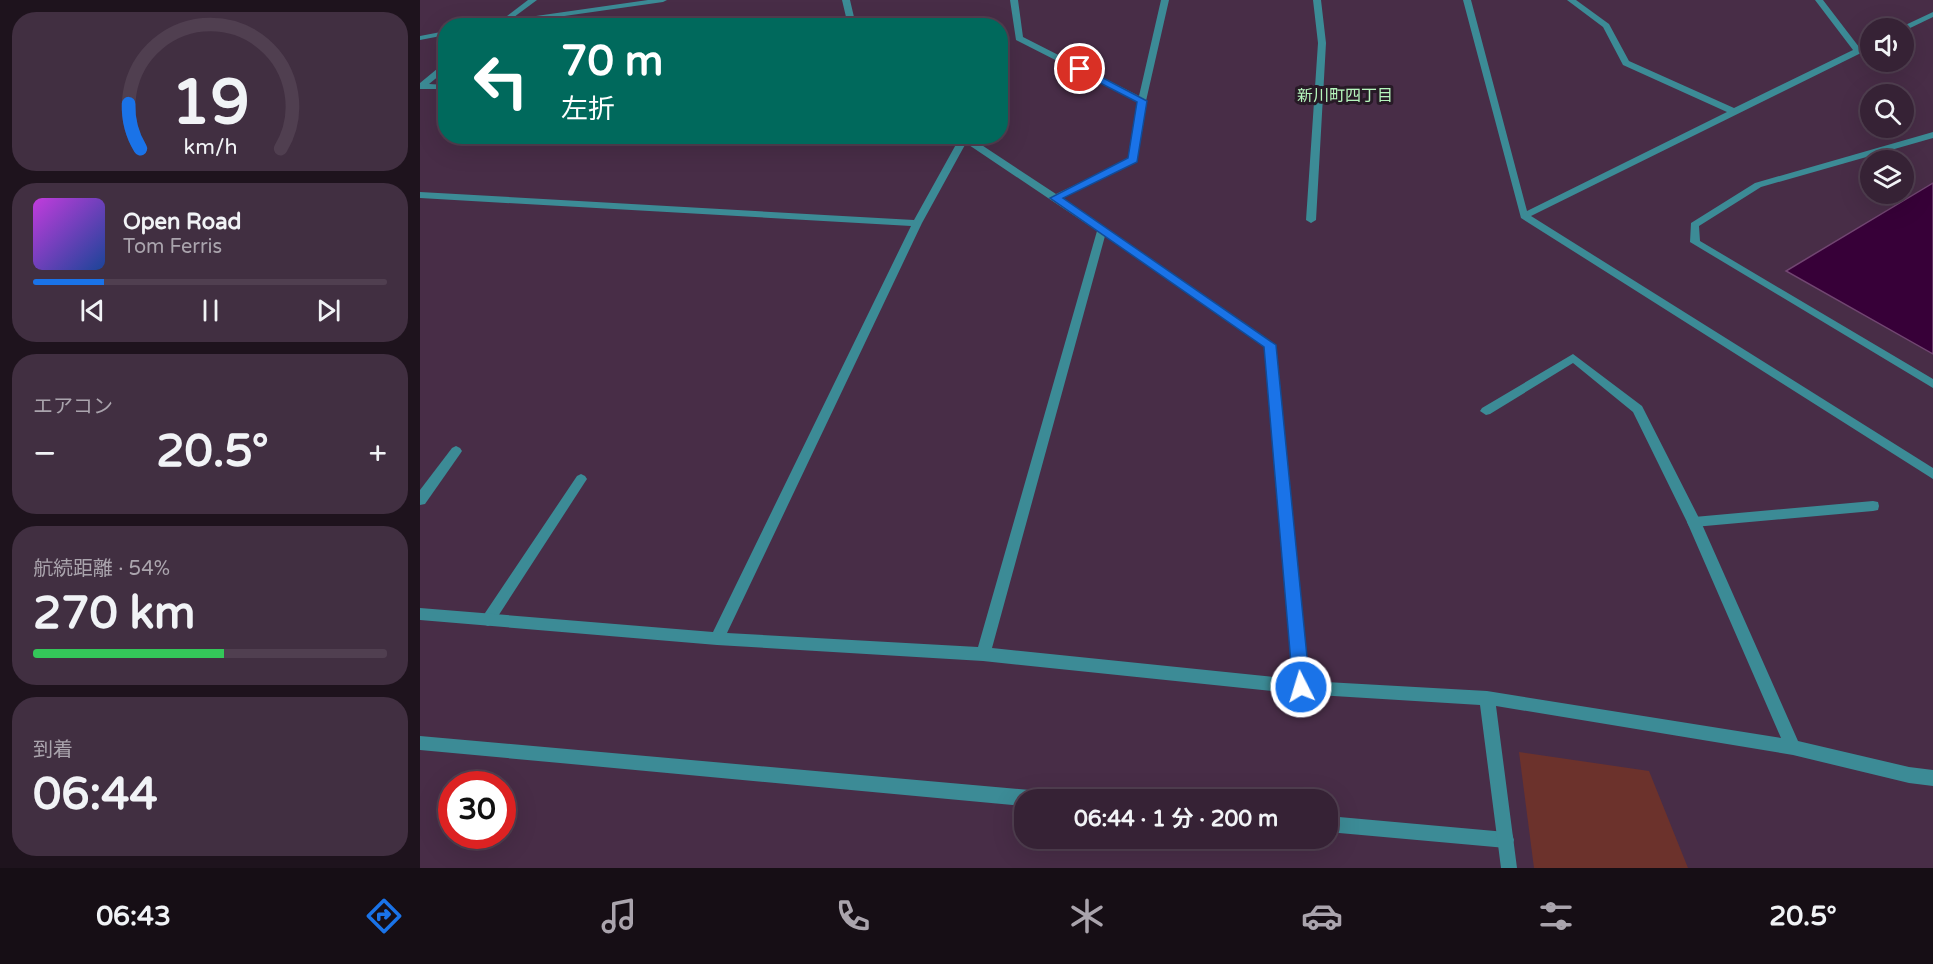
<!DOCTYPE html>
<html lang="ja">
<meta charset="utf-8">
<style>
:root{--surface:#362235;--page:#412f41;--text:#f1f3f6;--muted:#aaa4ad;--line:#503f50;--accent:#1a73e8}
body{margin:0;font-family:"Varela Round","Noto Sans JP",sans-serif;background:var(--page);color:var(--text);height:100vh;display:flex;flex-direction:column;font-size:22px;white-space:nowrap}
*{box-sizing:border-box;margin:0}
p{font-size:20px;color:var(--muted)}
.icon{flex:none;width:33px;height:33px;fill:none;stroke:currentColor;stroke-width:2;stroke-linecap:round;stroke-linejoin:round}
.map{position:relative;flex:1;overflow:hidden}
.side{display:flex;flex-direction:column;gap:12px;padding:12px;background:#1e131d;width:420px}
.side>*{flex:none}
.hud{position:absolute;left:18px;top:18px;width:570px;height:126px;border-radius:24px;box-shadow:0 6px 24px #0002,0 0 0 2px var(--line);background:#00695c;color:#fff;overflow:hidden}
.controls{position:absolute;left:1440px;top:18px;display:grid;gap:12px}
.controls a{display:grid;place-items:center;width:54px;height:54px;border-radius:50%;background:var(--surface);box-shadow:0 6px 24px #0002,0 0 0 2px var(--line);font-size:30px}
.speed{position:absolute;left:18px;top:771px;display:flex;gap:12px;font-size:30px;font-weight:700;text-align:center}
.speed>*{display:grid;place-content:center;width:78px;height:78px;border-radius:50%;background:var(--surface);box-shadow:0 6px 24px #0002,0 0 0 2px var(--line);line-height:1}
.speed .limit{border:9px solid #d22;background:#fff;color:#111}
.pin{position:absolute;display:grid;place-items:center;width:51px;height:51px;color:#fff;margin:-26px;border:3px solid #fff;border-radius:50%;box-shadow:0 2px 6px #0007}
.me{position:absolute;width:66px;margin:-33px;rotate:355deg;stroke-linejoin:round;filter:drop-shadow(0 0 4px #0008)}
.turn{display:flex;align-items:center;gap:21px;height:126px;padding:0 24px;font-size:27px}
.turn .icon{width:78px;height:78px;stroke-width:2.5}
.turn b{display:block;font-size:42px;line-height:51px}
.big{font-size:45px;font-weight:700;line-height:1.1}
.side .tile{flex:1;display:flex;flex-direction:column;justify-content:center;gap:9px;min-width:0;padding:0 21px;border-radius:24px;background:var(--page)}
.side .dial{align-items:center;gap:0}
.dial svg{height:156px;overflow:visible;fill:none;stroke:var(--line);stroke-width:7;stroke-linecap:round;text-anchor:middle}
.dial text{fill:var(--text);stroke:none}
.song{display:flex;align-items:center;gap:18px}
.cover{width:72px;height:72px;border-radius:9px;background:linear-gradient(135deg,hsl(290 70% 55%),hsl(220 70% 35%))}
.played{height:6px;border-radius:3px;background:linear-gradient(90deg,var(--accent) 20%,var(--line) 20%)}
.keys{display:flex;justify-content:space-around;direction:ltr}
.heat{display:flex;justify-content:space-between;align-items:center;font-size:33px;direction:ltr}
.charge{height:9px;border-radius:4px;background:linear-gradient(90deg,#34c759 54%,var(--line) 0)}
.trip{position:absolute;left:594px;top:789px;width:324px;height:60px;border-radius:24px;background:var(--surface);box-shadow:0 6px 24px #0002,0 0 0 2px var(--line);font-weight:700;line-height:60px;text-align:center}
.tab-bar{display:flex;height:96px;justify-content:space-around;align-items:center;background:#160e15;color:var(--muted)}
.tab-bar .icon{width:42px;height:42px}
.tab-bar .on{color:var(--accent)}
.tab-bar b{font-size:27px;color:var(--text)}
main{display:flex;flex:1;min-height:0}
.map>svg:first-child{display:block}
.green{fill:#6c322c}
.water{fill:#370038;stroke:#724672;stroke-width:1.5}
.lines{fill:none;stroke-linecap:round;stroke-linejoin:round}
.service{fill:#3c8b96;fill-rule:evenodd}
.minor{fill:#3c8b96;fill-rule:evenodd}
.tertiary{fill:#3c8b96;fill-rule:evenodd}
.route{fill:#1a73e8;stroke:#114b97;stroke-width:1.5}
.labels{text-anchor:middle;dominant-baseline:central;stroke-width:6;stroke-linejoin:round;paint-order:stroke}
.far-neighbourhood-label{font-size:16px;fill:#b6f6bd;stroke:#271a26}
</style>
<main>
<section class="side">
<div class="tile dial"><svg viewBox="0 0 100 80">
<path d="M14 69A42 42 0 1 1 86 69"/>
<path d="M14 69A42 42 0 0 1 8 46" stroke="#1a73e8"/>
<text x="50" y="56" font-size="32" font-weight="700">19</text>
<text x="50" y="72" font-size="11">km/h</text>
</svg></div>
<div class="tile">
<div class="song"><i class="cover"></i><div><b>Open Road</b><p>Tom Ferris</p></div></div>
<div class="played"></div>
<div class="keys"><svg class="icon" aria-label="previous" viewBox="0 0 24 24"><path d="M18 5L8 12l10 7zM5 5v14"/></svg><svg class="icon" aria-label="pause" viewBox="0 0 24 24"><path d="M8 5v14M16 5v14"/></svg><svg class="icon" aria-label="next" viewBox="0 0 24 24"><path d="M6 5l10 7-10 7zM19 5v14"/></svg></div>
</div>
<div class="tile"><p>エアコン</p>
<div class="heat"><a>−</a><b class="big">20.5°</b><a>+</a></div>
</div>
<div class="tile"><p>航続距離 · 54%</p><b class="big">270 km</b><div class="charge"></div></div>
<div class="tile"><p>到着</p><b class="big">06:44</b></div>
</section>
<div class="map">
<svg width="1513" height="868" viewBox="0 0 1513 868">
<rect width="100%" height="100%" fill="#482d47"/>
<path class="green" d="M1099 752 1229 771 1268 868H1114Z"/>
<path class="water" d="M1513 183V354L1366 271Z"/>
<g class="lines">
<g class="service">
<path d="M422 0H430L434 17 427 26H420L426 17Z"/>
<path d="M1513 132V138L1341 187 1279 226 1280 241 1513 379V388L1270 242 1271 223 1335 183Z"/>
<path d="M36 446 40 448 42 451 40 454 5 504 0 505V490L32 448Z"/>
<path d="M161 474 165 476 167 479 165 482 73 624 68 626 63 624 61 620 63 616 157 476Z"/>
<path d="M1453 501 1458 502 1459 506 1458 510 1453 511 1274 527 1269 526 1267 522 1269 518 1274 517Z"/>
<path d="M0 736 632 792 638 794 640 800H604V806L0 750Z"/>
<path d="M908 816 1086 832 1092 834 1094 840 1092 846 1086 848 908 832Z"/>
</g>
<g class="minor">
<path d="M108 0H117L82 26H74Z"/>
<path d="M590 0H598L603 37 719 96 741 0H749L726 101 717 160 643 198 855 345 888 681 1067 691 1361 738 1267 522 1213 412 1153 363 1070 414 1066 415 1060 411 1062 408 1153 354 1222 406 1281 522 1378 741 1489 767 1513 770V786L1489 783 1373 755 1076 706 1097 868H1081L1060 705 881 694 563 661 297 645 0 620V608L293 632 491 226 0 198V192L494 220 539 139 537 136H548L636 194 709 159 718 102 596 40ZM546 143 677 231 558 647 307 633 502 223ZM685 236 845 347 873 679 572 648Z"/>
<path d="M893 0H901L906 43 896 220 891 223 886 220 898 43Z"/>
<path d="M1043 0H1051L1107 211 1307 112 1203 65 1183 27 1147 0H1156L1189 24 1209 61 1314 108 1433 50 1395 0H1403L1439 47 1450 42V47L1441 53 1111 216 1513 468V479L1101 218Z"/>
<path d="M1513 12V17L1486 30 1479 28Z"/>
<path d="M26 31V35L0 40V36Z"/>
<path d="M23 64H26V70L9 84 26 85V89H0V83Z"/>
</g>
<path class="tertiary" d="M228 0H247L243 2 81 25 77 23 81 21Z"/>
</g>
<path class="route" d="M657 68H664L727 101 717 162 643 198 856 345 890 687 887 692 881 695 875 692 873 687 844 347 630 198 708 158 717 102 657 71Z"/>
<g class="labels">
<g class="far-neighbourhood-label">
<text x="925" y="96">新川町四丁目</text>
</g>
</g>
</svg>
<div class="controls">
<a><svg class="icon" aria-label="sound" viewBox="0 0 24 24"><path d="M4 9h4l5-4v14l-5-4H4zM17 9q2 3 0 6"/></svg></a>
<a><svg class="icon" aria-label="search" viewBox="0 0 24 24"><circle cx="10" cy="10" r="6"/><path d="M15 15l6 6"/></svg></a>
<a><svg class="icon" aria-label="layers" viewBox="0 0 24 24"><path d="M12 4l9 5-9 5-9-5zM3 14l9 5 9-5"/></svg></a>
</div>
<div class="speed"><div class="limit">30</div></div>
<div class="pin" style="left:660px;top:69px;background:#d93025"><svg class="icon" aria-label="arrive" viewBox="0 0 24 24"><path d="M6 21V4h12l-3 4 3 4H6"/></svg></div>
<svg class="me" style="left:881px;top:687px" viewBox="-20 -20 40 40"><circle r="17" fill="#1a73e8" stroke="#fff" stroke-width="3"/><path d="M0-11L8 9 0 5-8 9z" fill="#fff"/></svg>
<div class="trip">06:44 · 1 分 · 200 m</div>
<div class="hud">
<div class="turn"><svg class="icon" aria-label="left" viewBox="0 0 24 24"><path d="M17 20v-9H6M10 6l-5 5 5 5"/></svg><div><b>70 m</b>左折</div></div>
</div>
</div>
</main>
<nav class="tab-bar">
<b>06:43</b>
<svg class="icon on" aria-label="directions" viewBox="0 0 24 24"><path d="M12 3l9 9-9 9-9-9zM9 14v-3h6M13 9l2 2-2 2"/></svg>
<svg class="icon" aria-label="music" viewBox="0 0 24 24"><path d="M9 18V5l10-2v13"/><circle cx="6" cy="18" r="3"/><circle cx="16" cy="16" r="3"/></svg>
<svg class="icon" aria-label="phone" viewBox="0 0 24 24"><path d="M5 4h4l2 5-3 2q2 4 5 5l2-3 5 2v4C11 20 4 13 5 4z"/></svg>
<svg class="icon" aria-label="climate" viewBox="0 0 24 24"><path d="M12 3v18M4 7l16 10M4 17L20 7"/></svg>
<svg class="icon" aria-label="car" viewBox="0 0 24 24"><path d="M5 17H2v-5l4-1 3-4h7l3 4 3 1v5h-3M9 17h6M6 11h13"/><circle cx="7" cy="17" r="2"/><circle cx="17" cy="17" r="2"/></svg>
<svg class="icon" aria-label="filters" viewBox="0 0 24 24"><path d="M4 7h16M4 17h16"/><circle cx="9" cy="7" r="2"/><circle cx="15" cy="17" r="2"/></svg>
<b>20.5°</b>
</nav>
